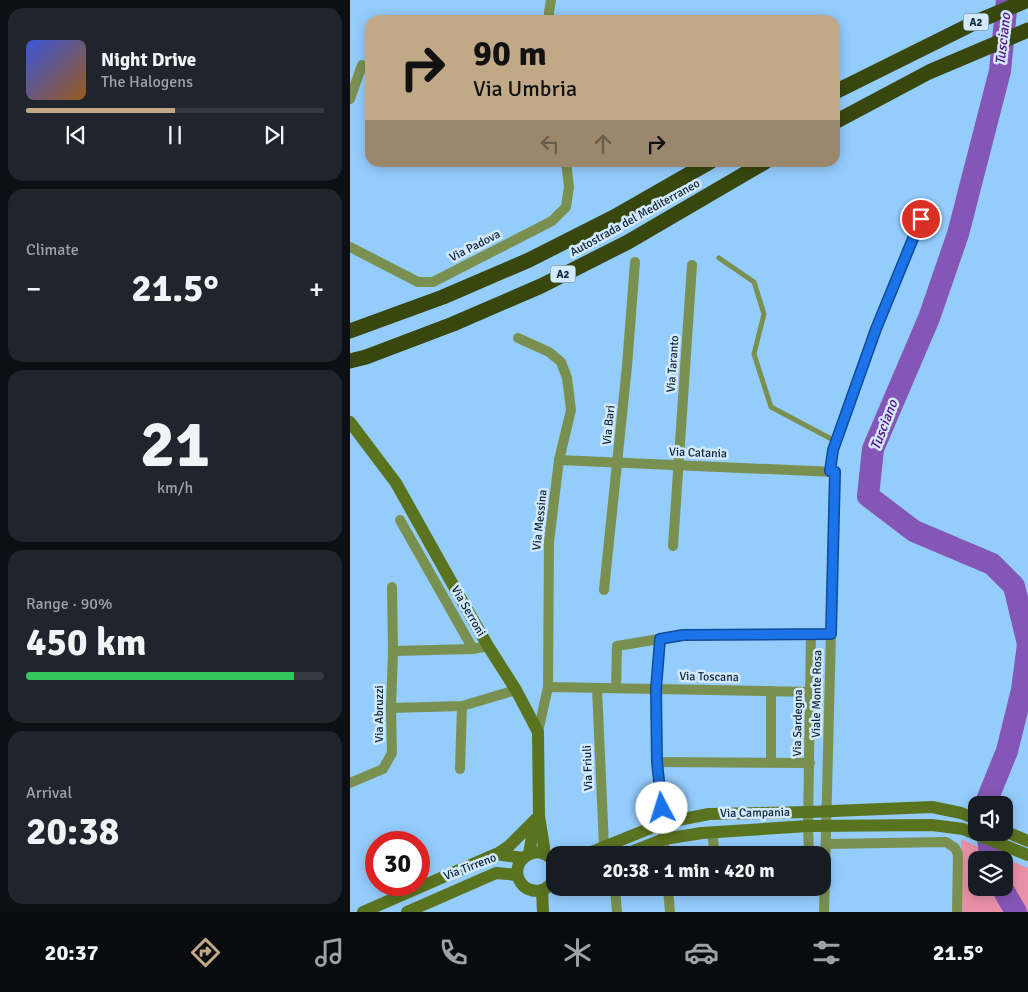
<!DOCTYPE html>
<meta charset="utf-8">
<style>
:root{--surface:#171b24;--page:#20242c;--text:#f1f3f6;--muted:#9ea1a6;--line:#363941;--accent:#c1a988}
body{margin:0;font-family:Signika,sans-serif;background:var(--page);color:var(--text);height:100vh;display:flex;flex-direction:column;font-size:19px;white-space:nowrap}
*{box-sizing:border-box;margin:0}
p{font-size:16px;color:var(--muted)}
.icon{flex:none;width:28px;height:28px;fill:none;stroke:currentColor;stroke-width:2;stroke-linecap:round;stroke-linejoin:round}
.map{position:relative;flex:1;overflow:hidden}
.drawer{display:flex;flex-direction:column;gap:8px;padding:8px;background:#0d0f14;width:350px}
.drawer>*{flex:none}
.banner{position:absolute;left:15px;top:15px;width:475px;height:152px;border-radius:15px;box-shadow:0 2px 12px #0003;background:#c1a988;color:#111;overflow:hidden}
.fabs{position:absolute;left:618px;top:796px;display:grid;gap:10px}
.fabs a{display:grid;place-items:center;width:45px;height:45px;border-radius:10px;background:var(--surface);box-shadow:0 2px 12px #0003;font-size:25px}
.speed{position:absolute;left:15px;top:831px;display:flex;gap:10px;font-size:25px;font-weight:700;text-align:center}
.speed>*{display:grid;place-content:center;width:65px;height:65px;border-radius:50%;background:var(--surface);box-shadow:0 2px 12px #0003;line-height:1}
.speed .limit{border:8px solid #d22;background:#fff;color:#111}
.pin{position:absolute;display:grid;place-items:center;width:42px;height:42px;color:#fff;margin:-21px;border:2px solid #fff;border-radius:50%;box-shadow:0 1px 5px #0007}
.me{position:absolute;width:55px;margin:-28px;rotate:355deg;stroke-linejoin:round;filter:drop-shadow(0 0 4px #0008)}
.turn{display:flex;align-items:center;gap:18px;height:105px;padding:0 25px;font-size:22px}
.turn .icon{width:65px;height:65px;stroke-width:2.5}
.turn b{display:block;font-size:35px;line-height:42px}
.lanes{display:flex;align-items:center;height:48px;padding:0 25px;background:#0003;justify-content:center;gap:25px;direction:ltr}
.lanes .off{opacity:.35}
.big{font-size:38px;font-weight:700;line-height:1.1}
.drawer .tile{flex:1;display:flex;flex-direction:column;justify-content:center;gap:8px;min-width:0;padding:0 18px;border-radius:15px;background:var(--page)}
.drawer .dial{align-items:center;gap:0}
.dial b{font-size:65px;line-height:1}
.song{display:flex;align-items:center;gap:15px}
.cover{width:60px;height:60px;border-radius:8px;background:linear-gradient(135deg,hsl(230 70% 55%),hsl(30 70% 35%))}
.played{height:5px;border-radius:2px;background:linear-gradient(90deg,var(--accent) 50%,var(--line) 50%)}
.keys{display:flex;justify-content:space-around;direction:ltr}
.heat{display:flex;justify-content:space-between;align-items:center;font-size:28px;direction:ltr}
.charge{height:8px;border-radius:4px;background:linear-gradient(90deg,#34c759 90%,var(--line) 0)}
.trip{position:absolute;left:196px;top:846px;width:285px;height:50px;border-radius:15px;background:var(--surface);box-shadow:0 2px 12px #0003;font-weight:700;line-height:50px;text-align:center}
.tabs{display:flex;height:80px;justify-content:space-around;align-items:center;background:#090b0e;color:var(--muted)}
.tabs .icon{width:35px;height:35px}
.tabs .on{color:var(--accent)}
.tabs b{font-size:22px;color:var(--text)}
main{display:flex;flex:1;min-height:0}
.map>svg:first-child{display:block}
.green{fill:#e992a7}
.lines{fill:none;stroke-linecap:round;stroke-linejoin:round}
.river{stroke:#8456b5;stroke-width:22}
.lane{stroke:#7a9050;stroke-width:5}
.street{stroke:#7a9050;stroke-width:10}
.secondary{stroke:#5a731f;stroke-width:12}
.highway{stroke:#37470e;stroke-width:15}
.route-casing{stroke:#114b97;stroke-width:12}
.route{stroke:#1a73e8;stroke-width:9}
.labels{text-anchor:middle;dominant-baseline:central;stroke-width:5;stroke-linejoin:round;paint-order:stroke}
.shield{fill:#d3e9fd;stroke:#485f71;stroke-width:1}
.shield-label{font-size:11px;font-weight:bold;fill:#0d2435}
.street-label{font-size:12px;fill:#0d2435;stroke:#d3e9fd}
.water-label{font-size:14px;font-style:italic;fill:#550f87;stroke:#d3e9fd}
</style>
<main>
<section class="drawer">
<div class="tile">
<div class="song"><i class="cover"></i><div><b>Night Drive</b><p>The Halogens</p></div></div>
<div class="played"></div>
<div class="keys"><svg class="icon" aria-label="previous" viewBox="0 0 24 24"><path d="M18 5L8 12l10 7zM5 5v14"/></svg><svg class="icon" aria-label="pause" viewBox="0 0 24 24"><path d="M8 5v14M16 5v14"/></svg><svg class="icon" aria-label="next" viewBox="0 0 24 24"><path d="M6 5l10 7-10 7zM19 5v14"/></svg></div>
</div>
<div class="tile"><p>Climate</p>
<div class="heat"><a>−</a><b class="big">21.5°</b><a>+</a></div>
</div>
<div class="tile dial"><b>21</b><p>km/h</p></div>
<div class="tile"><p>Range · 90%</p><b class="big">450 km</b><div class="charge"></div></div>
<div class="tile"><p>Arrival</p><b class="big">20:38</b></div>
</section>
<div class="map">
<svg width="678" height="912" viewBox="0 0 678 912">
<rect width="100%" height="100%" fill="#94ccfc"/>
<g class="green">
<path d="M611 839 633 849 634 860H626V888H644L658 912H611Z"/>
<path d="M650 856 678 868V912H677C665 896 654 881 654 860H651Z"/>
</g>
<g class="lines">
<g class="river">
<path d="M635 805 657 751 672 690 678 644 664 586 642 564 564 531 518 496 523 449 579 318 608 234 650 71 657 0"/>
<path d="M637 832 641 860"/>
<path d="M652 888 666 912"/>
</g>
<g class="lane">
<path d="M369 258 404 282 414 314 404 354 421 407 487 442 526 329 571 219"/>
<path d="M480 471 483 450 487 442"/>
</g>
<g class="street">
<path d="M199 20V12L201 0"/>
<path d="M0 99 12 65"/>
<path d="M0 247 68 282H83L202 221 216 207 219 187 216 162"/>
<path d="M168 338 199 352 211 362 217 378 221 410 209 460 199 542 198 687 188 732"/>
<path d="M209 460 485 472 474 912"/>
<path d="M50 520 123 649"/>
<path d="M323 546 342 265"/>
<path d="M254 590 277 366 285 262"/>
<path d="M310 639 306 689 307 762 315 855"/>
<path d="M43 651 123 649 138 646"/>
<path d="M198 687 461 692"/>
<path d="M247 688 254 847"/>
<path d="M266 688 267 646 333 635 481 634"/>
<path d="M41 708 112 706 166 690"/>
<path d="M307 762 460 763"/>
<path d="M421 762V691"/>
<path d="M110 769 112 706"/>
<path d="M0 783 33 769 42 753 41 708 43 651 42 587"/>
<path d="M362 832 365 855"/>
<path d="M476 844 596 842 605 848 608 854 607 912"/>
<path d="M459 855 458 826 461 634"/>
<path d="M265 888 267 912"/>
<path d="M318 888 320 912"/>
</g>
<g class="secondary">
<path d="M0 422 46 483 107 592 138 646 166 690 188 732 189 816 194 847V854"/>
<path d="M654 831 678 841"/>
<path d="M147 854 159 846 189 816"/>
<path d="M179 854 184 825 186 820"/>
<path d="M234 855 313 823 359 814 459 812 582 807 611 813 626 819"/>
<path d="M273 855 314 839 352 833 458 826 582 825 613 829 678 855"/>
<path d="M205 866C194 837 155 860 171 883 175 889 182 891 188 891 197 890 202 884 205 876"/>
<path d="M192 890 193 912"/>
<path d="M13 912 146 854 173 858"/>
<path d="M57 912 146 873 167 875"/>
</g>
<g class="highway">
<path d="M485 92 626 22 678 0"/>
<path d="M485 122 579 72 678 30"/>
<path d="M0 331 93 297 179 260 264 217 360 162"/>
<path d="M0 361 16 357 103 324 191 286 278 242 415 162"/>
</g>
</g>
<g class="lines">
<g class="route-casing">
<path id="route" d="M312 808 307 762 306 689 310 639 333 635 481 634 485 472 480 471 483 450 526 329 571 219"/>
</g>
<use href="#route" class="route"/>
</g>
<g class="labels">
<g class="shield">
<rect x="613.5" y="13.5" width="25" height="17" rx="4"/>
<rect x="200.5" y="265.5" width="25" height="17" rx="4"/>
</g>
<g class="shield-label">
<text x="626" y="22">A2</text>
<text x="213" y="274">A2</text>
</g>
<g class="street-label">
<text transform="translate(285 218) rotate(-29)">Autostrada del Mediterraneo</text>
<text transform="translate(125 246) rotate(-27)">Via Padova</text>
<text transform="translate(323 364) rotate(-86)">Via Taranto</text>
<text transform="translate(259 425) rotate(-84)">Via Bari</text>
<text transform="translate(348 453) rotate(2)">Via Catania</text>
<text transform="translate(190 520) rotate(-84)">Via Messina</text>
<text transform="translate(118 611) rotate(60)">Via Serroni</text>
<text transform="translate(359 677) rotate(1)">Via Toscana</text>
<text transform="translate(467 694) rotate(-89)">Viale Monte Rosa</text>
<text transform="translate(29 714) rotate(-90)">Via Abruzzi</text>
<text transform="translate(448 723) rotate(-89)">Via Sardegna</text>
<text transform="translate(238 768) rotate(-92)">Via Friuli</text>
<text transform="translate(405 813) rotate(-1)">Via Campania</text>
<text transform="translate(120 867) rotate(-21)">Via Tirreno</text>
</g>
<g class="water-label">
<text transform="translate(653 39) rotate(-84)">Tusciano</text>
<text transform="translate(534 425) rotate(-69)">Tusciano</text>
</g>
</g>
</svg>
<div class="fabs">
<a><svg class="icon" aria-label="sound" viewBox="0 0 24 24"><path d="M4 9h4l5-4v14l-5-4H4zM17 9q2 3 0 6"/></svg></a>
<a><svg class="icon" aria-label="layers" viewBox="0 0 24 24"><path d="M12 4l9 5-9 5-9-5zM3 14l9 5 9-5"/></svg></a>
</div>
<div class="speed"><div class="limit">30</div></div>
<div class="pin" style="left:571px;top:219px;background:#d93025"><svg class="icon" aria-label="arrive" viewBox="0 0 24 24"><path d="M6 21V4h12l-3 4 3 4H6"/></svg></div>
<svg class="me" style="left:312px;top:808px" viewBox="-20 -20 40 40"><circle r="19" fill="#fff"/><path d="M0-13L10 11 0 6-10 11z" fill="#1a73e8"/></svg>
<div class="trip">20:38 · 1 min · 420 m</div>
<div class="banner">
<div class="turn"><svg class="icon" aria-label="right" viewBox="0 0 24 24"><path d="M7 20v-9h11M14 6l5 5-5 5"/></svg><div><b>90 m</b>Via Umbria</div></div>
<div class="lanes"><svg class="icon off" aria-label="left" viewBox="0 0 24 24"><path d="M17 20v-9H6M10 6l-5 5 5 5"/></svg><svg class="icon off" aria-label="ahead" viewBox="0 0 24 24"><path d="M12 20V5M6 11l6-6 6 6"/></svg><svg class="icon" aria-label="right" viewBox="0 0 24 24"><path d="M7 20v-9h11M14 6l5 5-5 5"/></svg></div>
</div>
</div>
</main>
<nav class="tabs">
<b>20:37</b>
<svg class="icon on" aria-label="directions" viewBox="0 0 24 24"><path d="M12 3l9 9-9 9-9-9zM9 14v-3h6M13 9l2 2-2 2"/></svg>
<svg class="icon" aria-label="music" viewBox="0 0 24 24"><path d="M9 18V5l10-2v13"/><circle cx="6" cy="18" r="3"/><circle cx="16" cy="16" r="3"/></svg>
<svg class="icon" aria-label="phone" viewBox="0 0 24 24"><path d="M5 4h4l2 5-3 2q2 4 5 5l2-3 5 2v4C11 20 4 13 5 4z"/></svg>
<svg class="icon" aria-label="climate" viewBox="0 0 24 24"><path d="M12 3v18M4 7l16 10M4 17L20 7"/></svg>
<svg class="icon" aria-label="car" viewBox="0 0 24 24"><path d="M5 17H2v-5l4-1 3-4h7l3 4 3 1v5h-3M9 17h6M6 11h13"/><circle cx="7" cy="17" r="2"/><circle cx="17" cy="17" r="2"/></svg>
<svg class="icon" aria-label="filters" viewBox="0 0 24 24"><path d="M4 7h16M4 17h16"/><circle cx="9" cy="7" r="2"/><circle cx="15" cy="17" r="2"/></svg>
<b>21.5°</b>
</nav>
